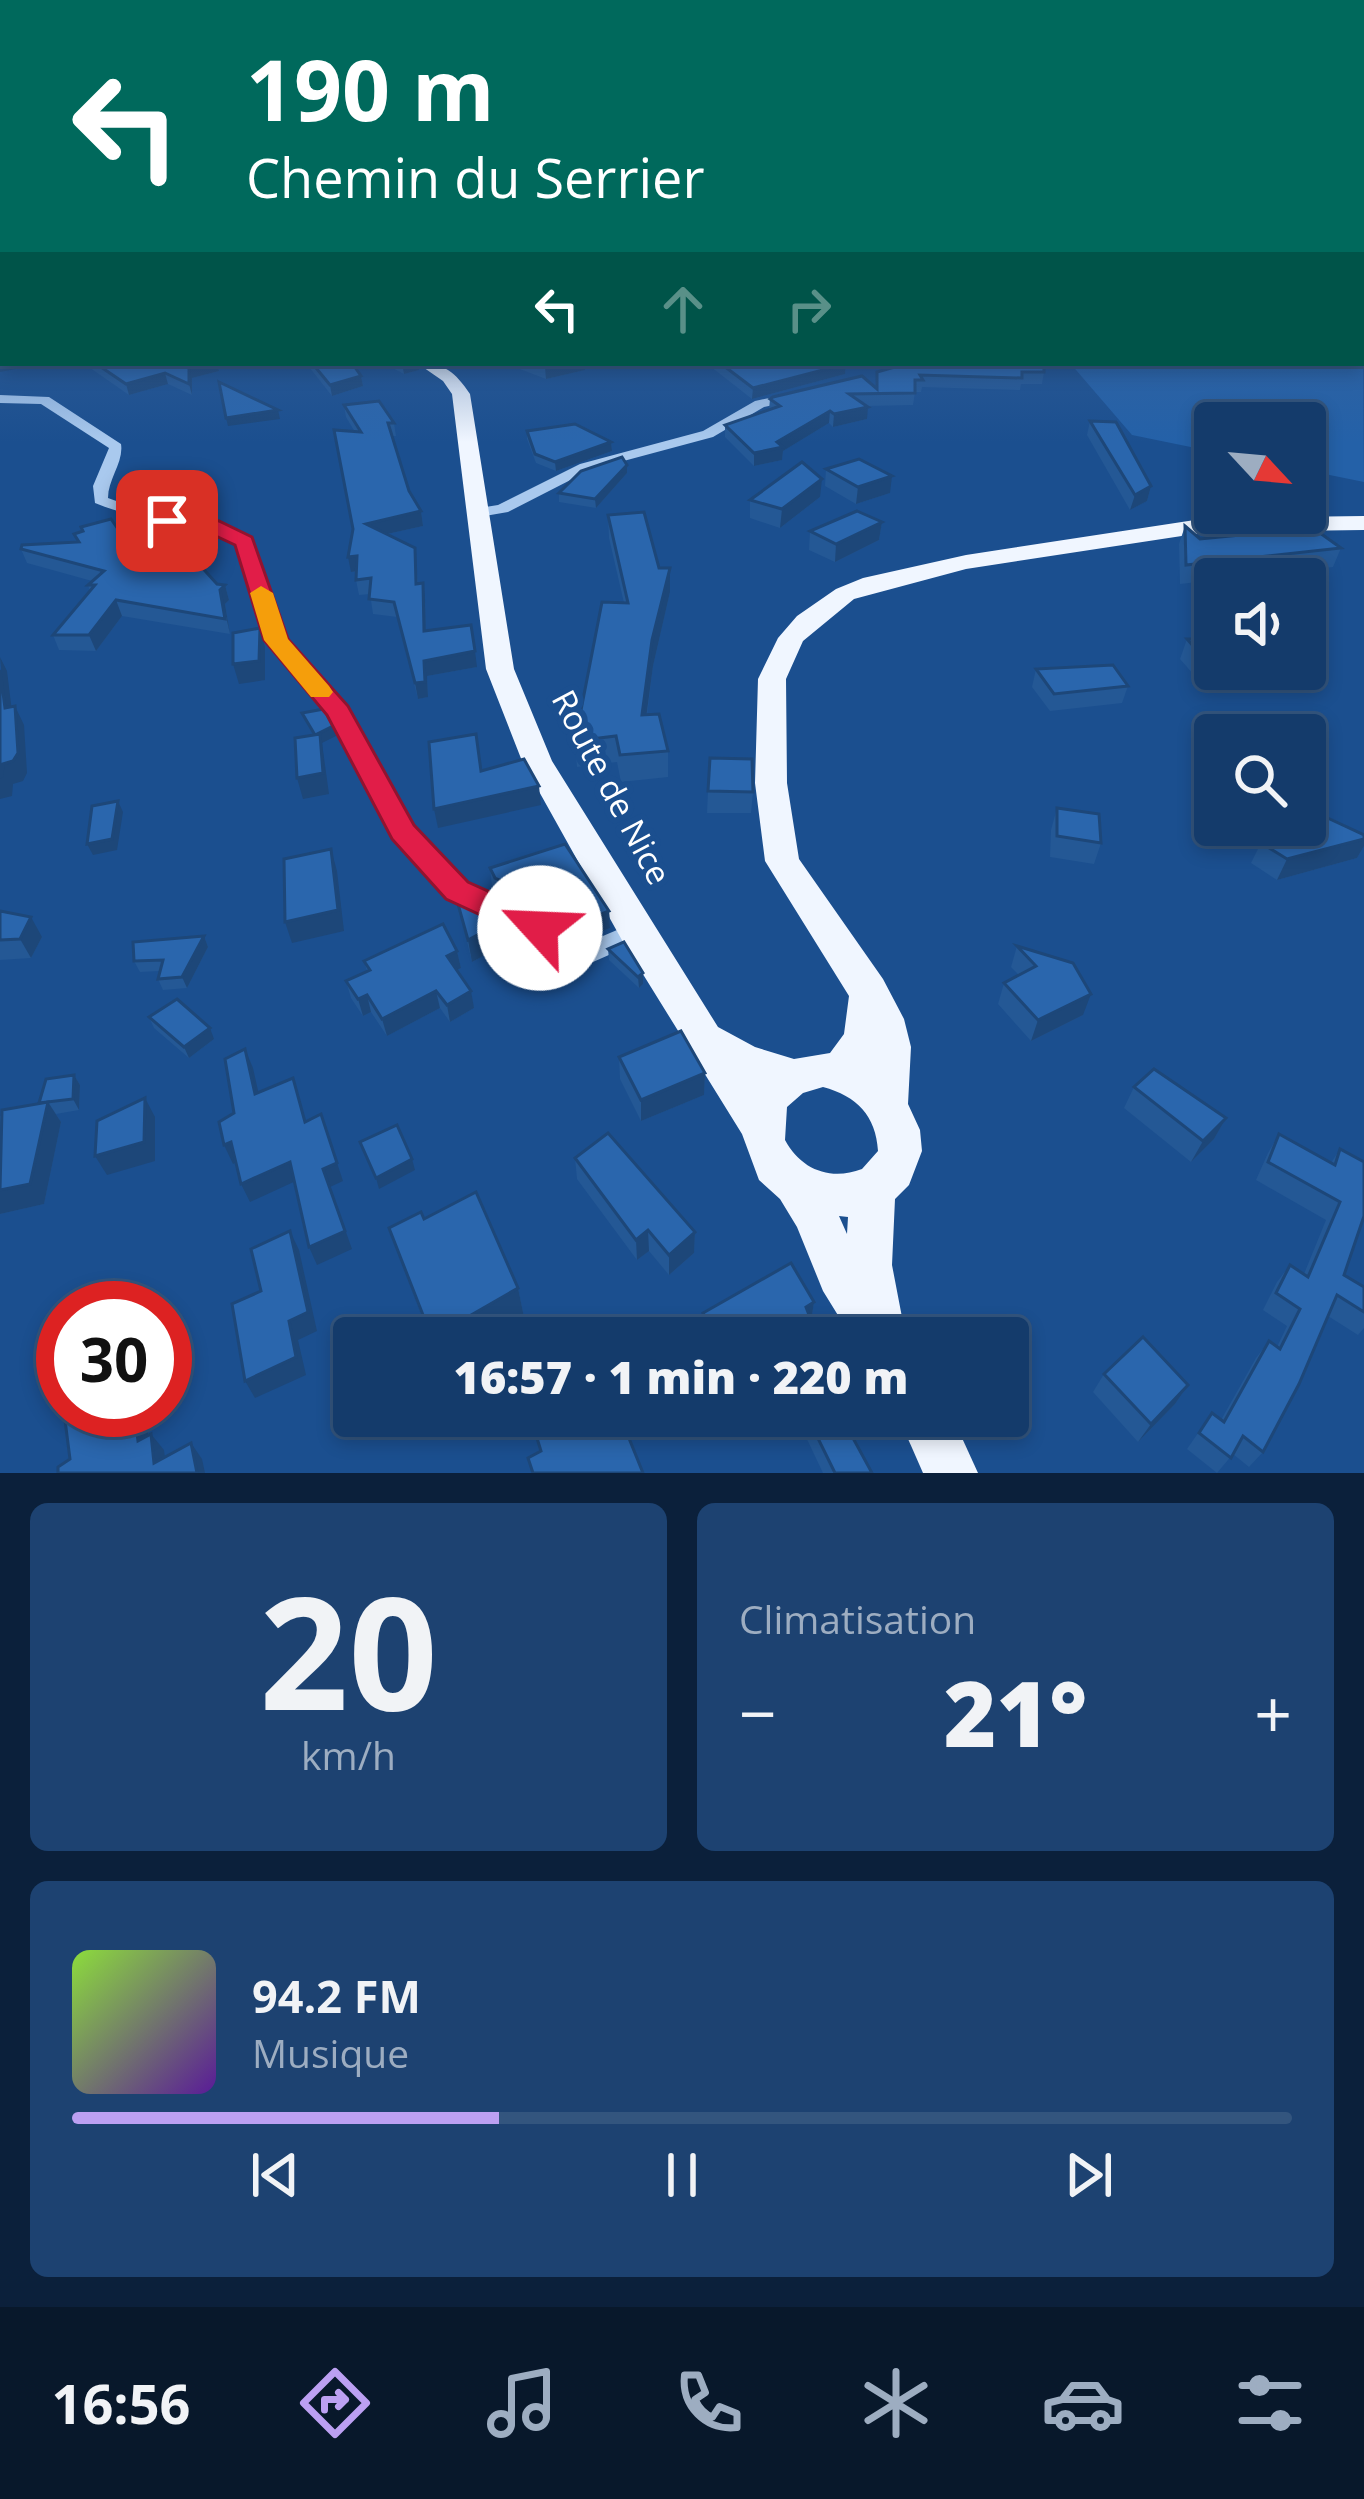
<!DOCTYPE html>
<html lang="fr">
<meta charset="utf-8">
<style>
:root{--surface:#143b6b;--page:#1d4271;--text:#f1f3f6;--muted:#9dadc1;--line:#33557e;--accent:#bca0f2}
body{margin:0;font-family:"Open Sans",sans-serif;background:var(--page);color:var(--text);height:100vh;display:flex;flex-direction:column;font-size:45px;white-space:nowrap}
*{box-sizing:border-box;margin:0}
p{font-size:39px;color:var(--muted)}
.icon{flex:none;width:66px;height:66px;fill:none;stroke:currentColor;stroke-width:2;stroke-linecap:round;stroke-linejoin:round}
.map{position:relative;height:1473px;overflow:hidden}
.sheet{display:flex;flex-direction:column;gap:30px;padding:30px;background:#0b203b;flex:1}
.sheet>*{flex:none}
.banner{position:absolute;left:0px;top:0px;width:1365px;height:366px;box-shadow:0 6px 18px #0003,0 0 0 3px var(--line);background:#00695c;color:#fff;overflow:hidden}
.needle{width:78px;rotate:116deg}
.controls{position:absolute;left:1194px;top:402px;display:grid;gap:24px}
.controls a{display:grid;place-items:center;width:132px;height:132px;border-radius:12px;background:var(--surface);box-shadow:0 6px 18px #0003,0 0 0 3px var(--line);font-size:60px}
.speed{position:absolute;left:36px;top:1281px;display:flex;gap:24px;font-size:60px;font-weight:700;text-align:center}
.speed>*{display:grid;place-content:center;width:156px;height:156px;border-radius:50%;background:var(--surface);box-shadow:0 6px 18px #0003,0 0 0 3px var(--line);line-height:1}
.speed .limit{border:18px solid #d22;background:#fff;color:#111}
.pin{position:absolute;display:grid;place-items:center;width:102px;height:102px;color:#fff;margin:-51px;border-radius:24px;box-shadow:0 6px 18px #0006}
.me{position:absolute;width:132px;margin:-66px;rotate:295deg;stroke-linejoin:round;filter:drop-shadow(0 0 9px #0008)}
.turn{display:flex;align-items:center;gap:42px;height:252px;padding:0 48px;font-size:54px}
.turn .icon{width:156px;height:156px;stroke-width:2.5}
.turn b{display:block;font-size:84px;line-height:102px}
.lanes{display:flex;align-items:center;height:114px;padding:0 48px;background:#0003;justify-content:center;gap:60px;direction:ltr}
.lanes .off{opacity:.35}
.big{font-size:90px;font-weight:800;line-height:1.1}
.sheet .widget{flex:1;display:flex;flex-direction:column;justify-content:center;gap:18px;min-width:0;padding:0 42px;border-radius:18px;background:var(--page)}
.sheet .dial{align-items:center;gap:0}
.dial b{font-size:156px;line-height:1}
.song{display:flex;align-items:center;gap:36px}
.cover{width:144px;height:144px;border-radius:18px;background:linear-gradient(135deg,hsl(90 70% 55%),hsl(270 70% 35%))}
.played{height:12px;border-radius:6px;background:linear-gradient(90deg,var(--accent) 35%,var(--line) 35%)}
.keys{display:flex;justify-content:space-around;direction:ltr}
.heat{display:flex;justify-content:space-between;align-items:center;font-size:66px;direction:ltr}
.sheet .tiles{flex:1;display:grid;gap:30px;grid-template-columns:1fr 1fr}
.widget:last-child{grid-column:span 2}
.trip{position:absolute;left:333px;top:1317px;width:696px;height:120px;border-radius:12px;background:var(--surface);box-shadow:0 6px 18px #0003,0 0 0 3px var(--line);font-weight:800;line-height:120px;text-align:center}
.dock{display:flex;height:192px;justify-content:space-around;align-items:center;background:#08182b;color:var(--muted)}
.dock .icon{width:84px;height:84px}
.dock .on{color:var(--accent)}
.dock b{font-size:54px;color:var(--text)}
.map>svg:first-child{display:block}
.green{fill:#2461a8}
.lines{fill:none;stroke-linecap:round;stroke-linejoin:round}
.minor{fill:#a9c9ee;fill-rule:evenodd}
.major{fill:#f0f6ff;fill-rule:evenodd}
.wall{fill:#245895}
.shaded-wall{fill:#1d4779}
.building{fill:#2a66ad;stroke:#1d4779;stroke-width:3}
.route{fill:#e11d48;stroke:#92132f;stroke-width:3}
.slow{fill:#f59e0b}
.labels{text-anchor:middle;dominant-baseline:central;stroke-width:12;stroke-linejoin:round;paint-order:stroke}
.street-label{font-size:33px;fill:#fff;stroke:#1b4f8f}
</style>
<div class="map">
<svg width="1364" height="1473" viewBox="0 0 1364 1473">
<rect width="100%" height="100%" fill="#1b4f8f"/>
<path class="green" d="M1362 236 1364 482 1305 470V423H1215V452L1132 435 1070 363H1362Z"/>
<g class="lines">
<g class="minor">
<path d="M797 392 804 396 802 399 764 407 713 437 590 470 508 512 479 517 471 512 473 509 498 505 580 464 703 431 755 401Z"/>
<path d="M0 395 49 397 121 444C124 462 108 479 108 498 154 517 207 512 251 538L285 640 346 708 412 826 466 885 581 940 591 941 636 922 645 925 649 932 645 939 593 962 576 959 448 897 395 837 330 715 267 641 238 543C194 518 141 523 95 503L93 486 109 448 41 404 0 403Z"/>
</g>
<g class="major">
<path d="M417 363C445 363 455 372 470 394L514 669 552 761 718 1027 755 1047 794 1059 830 1053 844 1034 849 996 765 861 755 783 758 679 778 638 797 616 836 589 863 578 966 555 1208 518 1364 516V530L1208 532 966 569 854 599 803 641 786 679 787 783 799 859 883 979 904 1019 911 1047 908 1104 920 1130 922 1151 909 1185 895 1199 892 1265 906 1338H852L823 1291 797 1227 780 1199 759 1180 742 1134 623 942 522 761 486 669 452 394 443 381ZM823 1087C857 1096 876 1116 878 1151L862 1169C831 1181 801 1170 785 1140L787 1107 803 1093ZM839 1216 848 1217 847 1234Z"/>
<path d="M898 1416H952L978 1473H923Z"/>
</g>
</g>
<g class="wall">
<path d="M3 363H82V367Z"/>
<path d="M83 363H217L219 371 192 378V395L168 384 129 395Z"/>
<path d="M269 363H303L288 368Z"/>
<path d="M306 363H352L361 376 363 386 332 396Z"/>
<path d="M383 363H418L419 370 404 374Z"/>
<path d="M504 363H585V370L546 379Z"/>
<path d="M706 363 846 364 845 374 752 399Z"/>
<path d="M905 363H1044V372L1042 384H1021L1020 390 922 387 921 392H915L913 405 867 406V419L833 427 829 423 783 451 782 460 754 466 725 437V425L769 410 770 399 875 388 877 372 908 365Z"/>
<path d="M344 405 394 423 396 436H392L409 491 421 511 423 526 387 534 415 548 418 584 425 598 426 631 477 667 427 676 428 697 418 699 397 617 373 614 370 594 359 595 356 580V572H351L355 432 346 417Z"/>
<path d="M1090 421 1151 486 1147 501 1130 510 1087 435Z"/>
<path d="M527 431 611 442 612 451 556 471 536 463 527 439Z"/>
<path d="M627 465V473L596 508 559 502V493Z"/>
<path d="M826 469 890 493 856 504 825 486Z"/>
<path d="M820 497 780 528 750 518V500Z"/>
<path d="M608 515 659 568 670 592 653 666 647 715 668 751V777L621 782 617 762 577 767 575 741 624 603 609 538Z"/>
<path d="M882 522 879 540 835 562 809 550 810 531Z"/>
<path d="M1185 526 1200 539 1341 548 1333 567 1180 584 1179 544Z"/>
<path d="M74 534 143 565 225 585 229 600 225 604 230 634 122 616 96 651 59 650 53 635 90 591 88 585 92 581 27 563 21 549 77 542Z"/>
<path d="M1187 639H1215V669H1268L1264 678 1201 683 1180 659Z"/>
<path d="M1036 669 1128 686 1122 703 1050 711 1032 687Z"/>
<path d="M708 791 753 792 751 813H707Z"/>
<path d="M1057 808 1101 843 1094 864 1050 857 1051 830Z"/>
<path d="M1364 835V846L1357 858 1277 880 1251 863 1261 843Z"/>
<path d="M490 868 609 911 610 928 590 936 497 895 492 886Z"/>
<path d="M473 894 543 948 517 961 503 945 472 962 458 904Z"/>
<path d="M0 911 42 937 31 958 0 960Z"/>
<path d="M204 936 208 947 187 988 163 990 158 979 160 971 140 972 134 961Z"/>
<path d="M1017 946 1083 1015 1031 1041 998 1004 1004 983 1019 975 1011 967Z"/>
<path d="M608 949 643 973V984L639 988 609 960Z"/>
<path d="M457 951 461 968 457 970 474 1008 450 1022 440 1008 387 1036 371 1012 363 1016 351 998 346 981 367 971 364 961Z"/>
<path d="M149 1017 214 1039 189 1058 154 1028Z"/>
<path d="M619 1057 705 1073 704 1095 641 1121 620 1079Z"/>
<path d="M74 1075 80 1085 79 1110 56 1114 61 1122 44 1204 0 1214V1116L39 1103Z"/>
<path d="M1134 1087 1226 1118 1214 1139 1191 1162 1124 1108Z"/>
<path d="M1279 1134 1331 1163 1340 1149 1344 1275 1364 1287V1328L1358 1335 1328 1316 1263 1452 1249 1467 1233 1454 1217 1473 1187 1449 1212 1413 1221 1420 1256 1358 1269 1341 1277 1347 1287 1326 1263 1310 1277 1282 1290 1265 1304 1274 1326 1220 1256 1180 1268 1153Z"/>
<path d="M575 1158 695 1232 694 1253 669 1275 649 1251 637 1260 577 1179Z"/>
<path d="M424 1219 518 1288 524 1317 489 1338H430L389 1228Z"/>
<path d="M814 1302 811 1320 818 1338H705L703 1332V1313Z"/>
<path d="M1104 1374 1188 1385 1175 1404 1138 1442 1093 1392Z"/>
<path d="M796 1416H841L872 1473H823Z"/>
</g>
<g class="shaded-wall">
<path d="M3 360V363L41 364 0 372V361Z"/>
<path d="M205 363H217L219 371 192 378V395L189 384V367Z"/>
<path d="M402 363H418L419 370 404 374Z"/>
<path d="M563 363H585V370L546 379 545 367Z"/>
<path d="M846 364 845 374 752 399 753 388Z"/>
<path d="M165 373 168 384 129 395 126 384Z"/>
<path d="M361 376 363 386 332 396 330 385Z"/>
<path d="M868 407 867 419 833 427 834 414Z"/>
<path d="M278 410 280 419 228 426 226 418Z"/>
<path d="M830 411 829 423 783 451 782 460 754 466V453Z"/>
<path d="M611 442 612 451 556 471 555 462Z"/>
<path d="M627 465V473L596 508 595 499Z"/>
<path d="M892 476 890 493 856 504 858 487Z"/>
<path d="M822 479 820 497 780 528 782 509Z"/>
<path d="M1151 486 1147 501 1130 510 1135 495Z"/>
<path d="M421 511 423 526 369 538 366 524Z"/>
<path d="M882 522 879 540 835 562 836 544Z"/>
<path d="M357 556 360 571 351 572 348 557Z"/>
<path d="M670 568V592L653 666 643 741 642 715 652 640Z"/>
<path d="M423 583 425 598 426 647 424 631Z"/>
<path d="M225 585 229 600 225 604 230 634 220 590Z"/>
<path d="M116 600 122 616 96 651 89 635Z"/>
<path d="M260 628 265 647V680L239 684 233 664Z"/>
<path d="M475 651 477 667 427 676 428 697 418 699 415 683 424 661Z"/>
<path d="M0 657 7 671 14 728 5 708Z"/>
<path d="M15 706 24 725 27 773 23 781 13 784 12 796 0 799V777Z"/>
<path d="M333 726 336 736 322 743 329 794 303 799 297 778 315 735Z"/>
<path d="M539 786 541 805 438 828 434 809Z"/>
<path d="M118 801 123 812 117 850 93 855 87 844Z"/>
<path d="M1364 839V846L1357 858 1277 880 1287 859Z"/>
<path d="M331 849 337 871 344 931 292 943 285 922Z"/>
<path d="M609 911 610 928 590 936 589 919Z"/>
<path d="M31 917 42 937 31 958 20 939Z"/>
<path d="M500 923 503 945 472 962 468 940Z"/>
<path d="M540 926 543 948 517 961 514 940Z"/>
<path d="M204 936 208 947 187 988 182 977Z"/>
<path d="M457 951 461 968 451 973 447 956Z"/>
<path d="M643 973V984L639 988 638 977Z"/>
<path d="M436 991 440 1008 387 1036 382 1019Z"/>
<path d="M471 991 474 1008 450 1022 447 1005Z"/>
<path d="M1091 994 1083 1015 1031 1041 1038 1020Z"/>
<path d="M367 995 371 1012 363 1016 358 999Z"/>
<path d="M210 1028 214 1039 189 1058 184 1047Z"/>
<path d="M245 1049 253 1068 263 1113 255 1094Z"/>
<path d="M705 1073 704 1095 641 1121V1100Z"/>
<path d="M74 1075 80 1085 79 1110 73 1099Z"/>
<path d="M145 1098 155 1117V1161L107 1175 95 1156Z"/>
<path d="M48 1102 61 1122 44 1204 0 1214V1190Z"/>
<path d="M321 1114 343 1181 330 1187 352 1249 317 1265 309 1247 323 1169Z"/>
<path d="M1226 1118 1214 1139 1191 1162 1203 1141Z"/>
<path d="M231 1142 240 1160 233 1164 224 1145Z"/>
<path d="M412 1159 415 1170 379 1189 376 1178Z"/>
<path d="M290 1162 298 1180 250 1202 241 1184Z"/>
<path d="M648 1230 649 1251 637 1260 636 1240Z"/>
<path d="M290 1231 299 1250 317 1331 298 1340 306 1375 255 1398 245 1381 289 1321Z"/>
<path d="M695 1232 694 1253 669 1275V1255Z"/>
<path d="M518 1288 524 1317 489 1338H446L466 1318Z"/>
<path d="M814 1302 811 1321 806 1307Z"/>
<path d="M165 1349 169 1372 165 1373Z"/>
<path d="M1188 1385 1175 1404 1138 1442 1151 1424Z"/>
<path d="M354 1401V1413L349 1416 345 1407Z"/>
<path d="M134 1410H145L151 1457 138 1441Z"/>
<path d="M151 1434 164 1450 167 1473 154 1463Z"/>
<path d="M191 1443 202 1459 205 1473H197Z"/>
</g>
<g class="building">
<path d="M0 335H3V360L0 361Z"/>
<path d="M95 363H205L189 367V384L165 373 126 384Z"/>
<path d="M312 363H352L361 376 330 385Z"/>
<path d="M535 363H563L545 367Z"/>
<path d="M720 363H846V364L753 388Z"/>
<path d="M909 363H1044V372H1022V378L920 375 923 380H915V393L849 394 868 407 834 414 830 411 777 442 783 447 754 453 725 425 780 406 770 399 773 397 862 376 877 389V372Z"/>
<path d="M219 382 278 410 226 418Z"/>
<path d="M379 401 394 423H388L409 491 421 511 366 524 415 548 416 584 423 583 424 631 471 625 475 651 424 661 425 682 415 683 394 602 369 599 371 578 356 580 357 556 348 557 353 529 334 430 361 432 344 405Z"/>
<path d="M1090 421 1116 422 1151 486 1135 495Z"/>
<path d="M575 424 611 442 555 462 535 454 527 431Z"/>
<path d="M622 457 627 465 595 499 559 493 581 471Z"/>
<path d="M859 459 892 476 858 487 826 469Z"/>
<path d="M802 462 822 479 782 509 750 500Z"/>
<path d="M857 511 882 522 836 544 810 531Z"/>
<path d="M644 512 659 568H670L652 640 642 715 659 714 668 751 620 755 616 736 575 741 602 602 628 603 608 515Z"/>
<path d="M111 519 143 565 187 551 217 584 225 585 220 590 225 619 116 600 89 635H53L95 585H88L104 571 21 549 22 545 79 542 74 534 83 531 81 527Z"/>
<path d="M1185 526 1200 539 1313 528 1341 548 1186 565Z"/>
<path d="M260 628 259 661 233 664V633Z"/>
<path d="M1187 639H1215V662L1208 663Z"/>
<path d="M1113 665 1128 686 1054 694 1036 669Z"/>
<path d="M0 670 5 708 15 706 18 753 13 761 3 764 2 776 0 777Z"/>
<path d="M324 709 333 726 315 735 302 713Z"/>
<path d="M320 734 323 773 297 778 295 738Z"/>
<path d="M476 734 481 771 524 759 539 786 434 809 429 742Z"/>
<path d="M710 758 752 759 753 792 708 791Z"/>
<path d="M118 801 112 839 87 844 92 806Z"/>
<path d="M1057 808 1099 814 1101 843 1057 836Z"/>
<path d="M1319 814 1364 835V839L1287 859 1261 843 1285 825 1302 826Z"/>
<path d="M565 844 609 911 589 919 495 878 490 868Z"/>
<path d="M331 849 338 910 285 922 284 859Z"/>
<path d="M473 894 540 926 514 940 500 923 468 940 458 904Z"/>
<path d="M0 911 31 917 20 939 0 940Z"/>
<path d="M443 924 457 951 447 956 471 991 447 1005 436 991 382 1019 367 995 358 999 346 981 370 970 364 961Z"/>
<path d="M204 936 182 977 158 979 163 960 134 961 133 942Z"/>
<path d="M624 942 643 973 638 977 608 949Z"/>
<path d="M1017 946 1073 963 1091 994 1038 1020 1004 983 1036 966Z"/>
<path d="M177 999 210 1028 184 1047 149 1017Z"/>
<path d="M681 1031 705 1073 641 1100 619 1057Z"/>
<path d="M245 1049 255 1094 293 1078 305 1122 321 1114 337 1163 323 1169 345 1231 309 1247 290 1162 241 1184 231 1142 224 1145 219 1122 234 1113 225 1059Z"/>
<path d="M1154 1069 1226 1118 1203 1141 1134 1087Z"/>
<path d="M74 1075 73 1099 39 1103 46 1079Z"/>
<path d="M145 1098 144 1142 95 1156 97 1121Z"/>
<path d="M48 1102 30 1184 0 1190 2 1110Z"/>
<path d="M397 1125 412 1159 376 1178 360 1142Z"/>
<path d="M608 1133 695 1232 669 1255 648 1230 636 1240 575 1158Z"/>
<path d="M1279 1134 1335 1165 1340 1149 1364 1162V1216L1344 1275 1364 1287V1312L1337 1295 1299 1384 1263 1452 1243 1436 1231 1458 1199 1433 1212 1413 1224 1422 1269 1341 1280 1349 1300 1309 1276 1293 1290 1265 1308 1277 1340 1202 1268 1162Z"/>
<path d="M476 1192 518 1288 466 1318 468 1326 446 1338H432L389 1228 421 1212 424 1219Z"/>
<path d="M290 1231 308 1312 289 1321 296 1357 245 1381 232 1304 261 1291 251 1249Z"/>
<path d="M791 1263 814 1302 806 1307 818 1338H715L703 1313Z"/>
<path d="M1143 1337 1188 1385 1151 1424 1104 1374Z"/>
<path d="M354 1370V1401L345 1407 337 1379Z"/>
<path d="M84 1410H134L138 1441 151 1434 154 1463 191 1443 197 1473H58V1467L70 1459 65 1420Z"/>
<path d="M544 1416H620L643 1473H533L528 1458 541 1451 532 1422Z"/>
<path d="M807 1416H841L872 1473H835Z"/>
</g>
<linearGradient id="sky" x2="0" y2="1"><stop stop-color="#0f2b4f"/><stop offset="0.53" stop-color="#39639b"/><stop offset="1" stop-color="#39639b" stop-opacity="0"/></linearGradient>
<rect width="1364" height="442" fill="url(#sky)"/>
<path class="route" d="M167 515 219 521 252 537 288 639 348 706 414 825 468 882 552 920 557 928 552 937 540 941 528 937 446 899 392 839 327 715 264 640 235 545 207 532 160 525 157 521Z"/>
<path class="slow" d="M261 586 273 593 288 639 329 686 333 692 329 697H311L264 640 250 593Z"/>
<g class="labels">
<g class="street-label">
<text transform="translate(612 787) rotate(62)">Route de Nice</text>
</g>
</g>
</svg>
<div class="controls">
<a><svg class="needle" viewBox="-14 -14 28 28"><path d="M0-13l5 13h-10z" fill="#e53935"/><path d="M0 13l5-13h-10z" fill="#9dadc1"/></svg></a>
<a><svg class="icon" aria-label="sound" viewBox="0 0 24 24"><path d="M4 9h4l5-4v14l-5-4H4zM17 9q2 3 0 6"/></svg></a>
<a><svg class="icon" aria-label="search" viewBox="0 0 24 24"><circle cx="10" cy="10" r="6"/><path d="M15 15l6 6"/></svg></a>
</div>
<div class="speed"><div class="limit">30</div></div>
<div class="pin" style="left:167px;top:521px;background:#d93025"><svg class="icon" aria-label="arrive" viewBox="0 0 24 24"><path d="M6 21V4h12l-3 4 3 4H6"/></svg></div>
<svg class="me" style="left:540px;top:928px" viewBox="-20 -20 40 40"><circle r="19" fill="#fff"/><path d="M0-13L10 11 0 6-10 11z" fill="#e11d48"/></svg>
<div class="trip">16:57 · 1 min · 220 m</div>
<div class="banner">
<div class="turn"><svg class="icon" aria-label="left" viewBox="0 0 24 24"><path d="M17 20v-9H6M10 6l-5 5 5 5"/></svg><div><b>190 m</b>Chemin du Serrier</div></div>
<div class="lanes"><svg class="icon" aria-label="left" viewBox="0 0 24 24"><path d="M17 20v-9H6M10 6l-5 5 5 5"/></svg><svg class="icon off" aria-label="ahead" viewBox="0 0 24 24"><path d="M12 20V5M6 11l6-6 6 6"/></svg><svg class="icon off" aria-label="right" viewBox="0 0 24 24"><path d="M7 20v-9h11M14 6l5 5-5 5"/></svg></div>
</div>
</div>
<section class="sheet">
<div class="tiles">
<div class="widget dial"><b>20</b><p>km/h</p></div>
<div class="widget"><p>Climatisation</p>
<div class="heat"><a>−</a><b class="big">21°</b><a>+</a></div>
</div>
<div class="widget">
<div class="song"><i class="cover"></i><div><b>94.2 FM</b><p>Musique</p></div></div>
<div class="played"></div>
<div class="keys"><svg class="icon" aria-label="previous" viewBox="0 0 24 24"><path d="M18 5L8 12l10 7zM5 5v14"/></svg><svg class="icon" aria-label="pause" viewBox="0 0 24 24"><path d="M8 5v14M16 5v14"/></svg><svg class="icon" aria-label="next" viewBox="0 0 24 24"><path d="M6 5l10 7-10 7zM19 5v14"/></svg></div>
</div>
</div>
</section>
<nav class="dock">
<b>16:56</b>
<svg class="icon on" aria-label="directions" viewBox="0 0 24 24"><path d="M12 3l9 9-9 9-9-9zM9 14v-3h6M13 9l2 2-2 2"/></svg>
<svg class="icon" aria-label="music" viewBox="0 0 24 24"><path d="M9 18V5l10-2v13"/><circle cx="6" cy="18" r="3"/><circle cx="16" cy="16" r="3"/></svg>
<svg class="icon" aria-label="phone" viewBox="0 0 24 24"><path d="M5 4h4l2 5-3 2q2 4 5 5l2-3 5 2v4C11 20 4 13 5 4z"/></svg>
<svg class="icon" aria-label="climate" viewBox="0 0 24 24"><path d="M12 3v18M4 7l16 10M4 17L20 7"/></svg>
<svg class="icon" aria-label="car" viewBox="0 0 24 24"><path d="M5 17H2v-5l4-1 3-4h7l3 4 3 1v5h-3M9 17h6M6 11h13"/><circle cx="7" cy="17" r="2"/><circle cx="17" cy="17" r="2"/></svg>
<svg class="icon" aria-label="filters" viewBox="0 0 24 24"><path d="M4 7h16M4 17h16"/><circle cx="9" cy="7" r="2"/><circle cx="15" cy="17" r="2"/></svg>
</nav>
